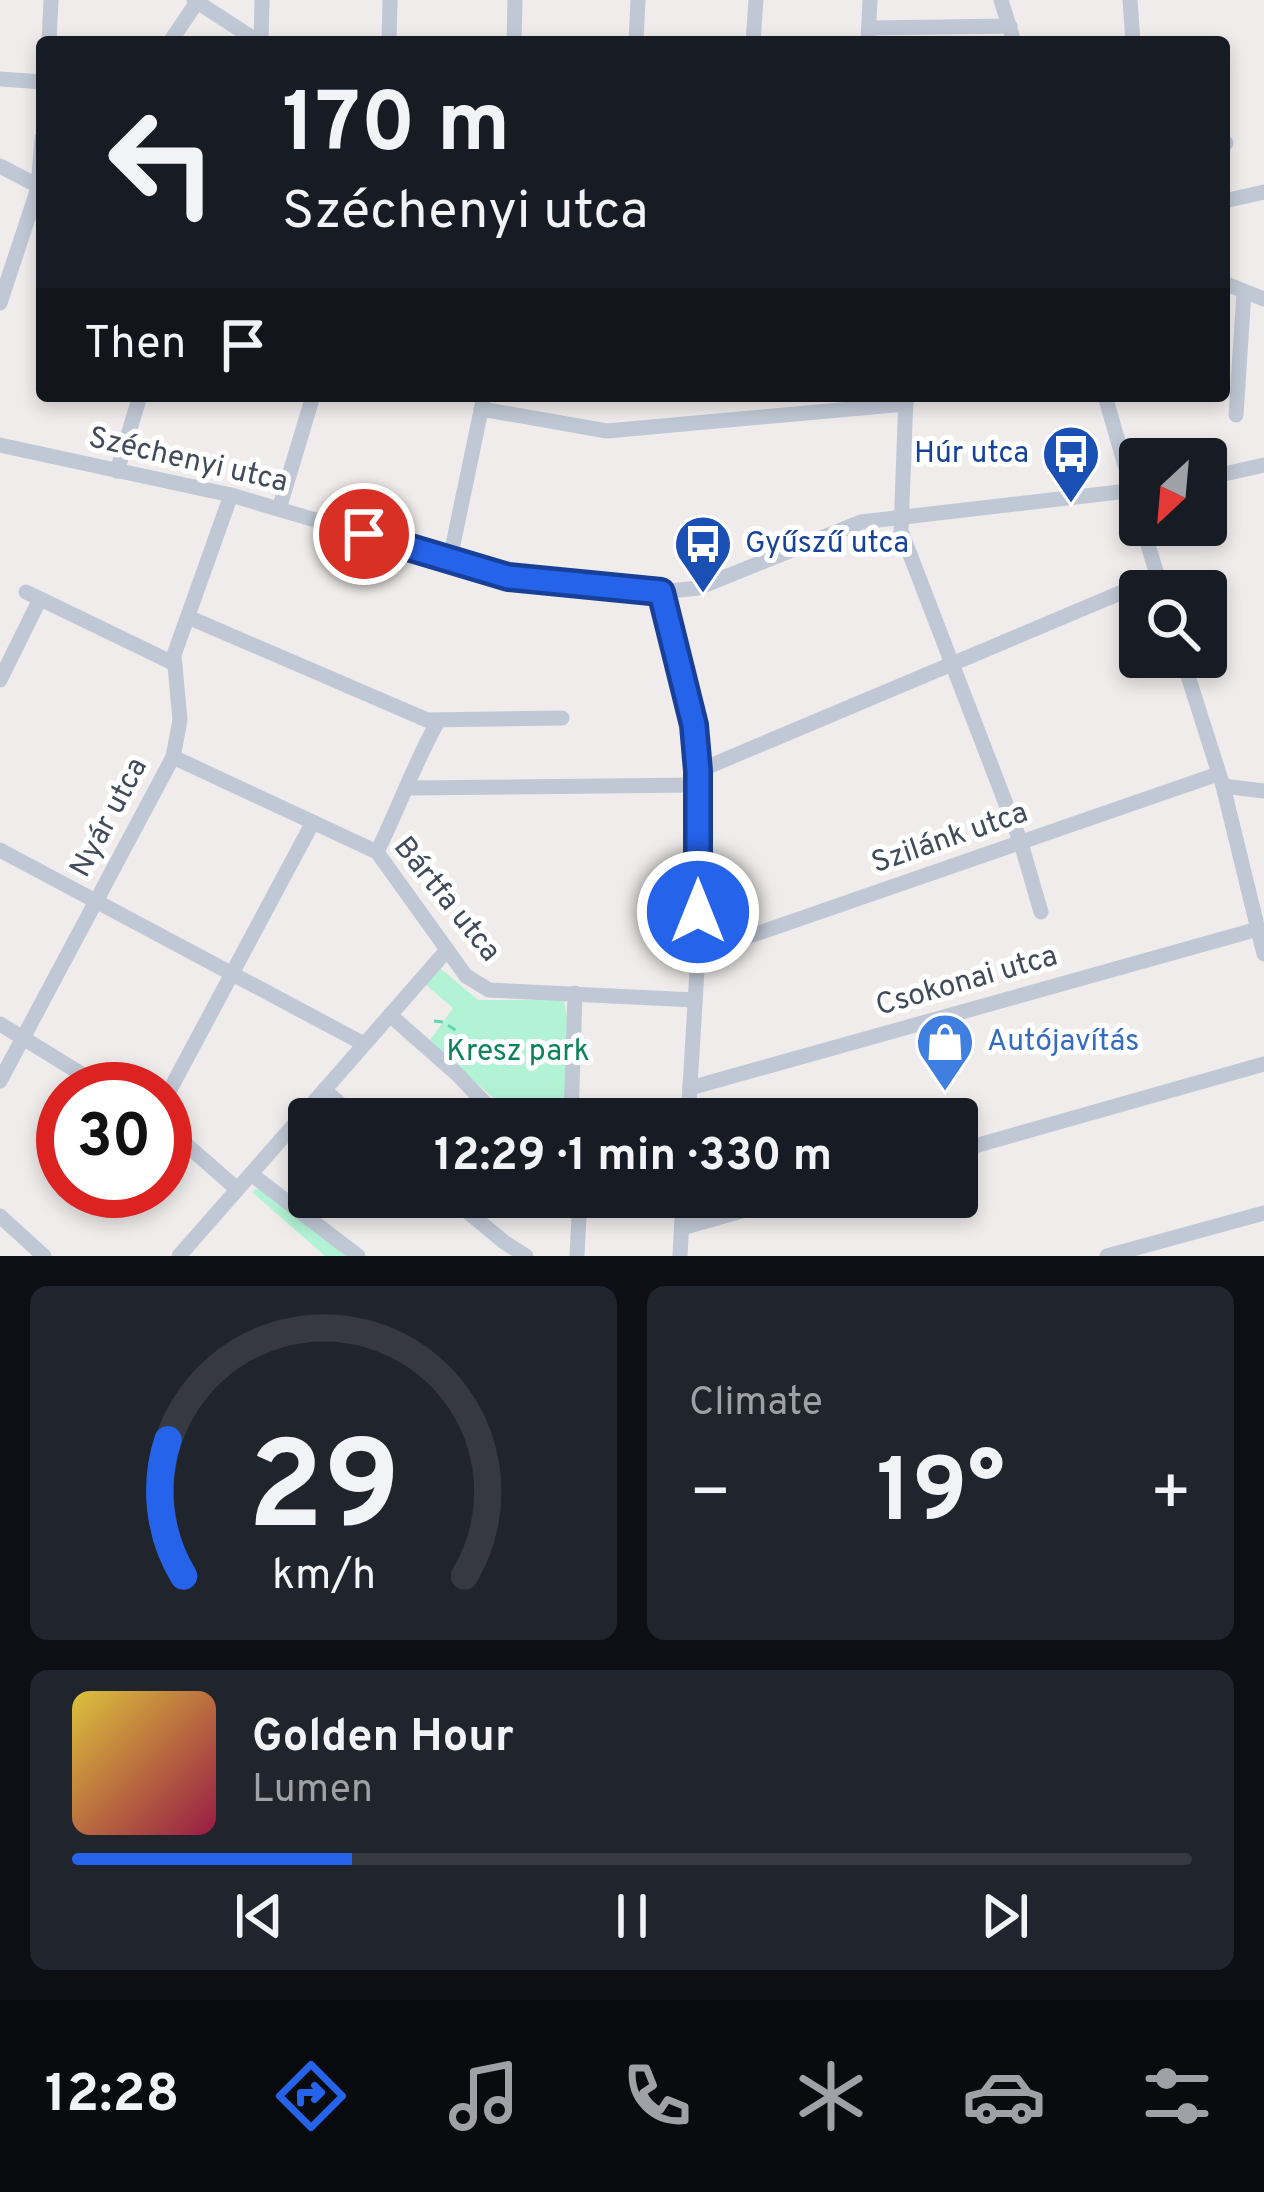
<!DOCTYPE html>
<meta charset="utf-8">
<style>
:root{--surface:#171b24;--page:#20242c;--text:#f1f3f6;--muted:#9ea1a6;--line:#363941;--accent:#2563eb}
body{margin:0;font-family:Overpass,sans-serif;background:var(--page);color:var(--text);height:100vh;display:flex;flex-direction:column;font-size:45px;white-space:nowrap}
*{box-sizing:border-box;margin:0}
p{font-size:39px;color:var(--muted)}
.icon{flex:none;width:66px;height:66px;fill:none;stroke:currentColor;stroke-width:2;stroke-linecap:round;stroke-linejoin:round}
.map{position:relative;height:1256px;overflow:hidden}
.sheet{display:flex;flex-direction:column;gap:30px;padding:30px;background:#0d0f14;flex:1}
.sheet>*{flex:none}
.guide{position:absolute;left:36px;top:36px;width:1194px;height:366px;border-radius:12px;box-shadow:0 6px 18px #0003;background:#171b24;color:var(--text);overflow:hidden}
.needle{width:78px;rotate:206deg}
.buttons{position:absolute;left:1119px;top:438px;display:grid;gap:24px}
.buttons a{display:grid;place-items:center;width:108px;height:108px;border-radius:12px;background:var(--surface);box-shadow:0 6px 18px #0003;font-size:60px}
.speed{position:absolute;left:36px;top:1062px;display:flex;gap:24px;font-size:60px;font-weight:700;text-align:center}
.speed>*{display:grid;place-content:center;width:156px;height:156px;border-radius:50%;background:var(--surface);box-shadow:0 6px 18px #0003;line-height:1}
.speed .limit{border:18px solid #d22;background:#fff;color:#111}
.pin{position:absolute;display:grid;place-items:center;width:102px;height:102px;color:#fff;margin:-51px;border:6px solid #fff;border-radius:50%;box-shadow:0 3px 12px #0007}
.me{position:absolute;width:132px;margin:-66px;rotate:0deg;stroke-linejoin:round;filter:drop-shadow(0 0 9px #0008)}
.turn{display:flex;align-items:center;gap:42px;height:252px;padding:0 48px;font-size:54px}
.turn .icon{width:156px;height:156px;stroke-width:2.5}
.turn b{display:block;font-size:84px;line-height:102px}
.then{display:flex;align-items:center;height:114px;padding:0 48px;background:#0003;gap:24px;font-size:45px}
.big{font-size:90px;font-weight:700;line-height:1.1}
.sheet .tile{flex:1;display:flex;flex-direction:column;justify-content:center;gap:18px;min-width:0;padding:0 42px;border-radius:18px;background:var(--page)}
.sheet .dial{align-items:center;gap:0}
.dial svg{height:312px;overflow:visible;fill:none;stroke:var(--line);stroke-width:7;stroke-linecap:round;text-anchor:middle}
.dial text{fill:var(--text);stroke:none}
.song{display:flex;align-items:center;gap:36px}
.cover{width:144px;height:144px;border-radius:18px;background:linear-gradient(135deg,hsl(50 70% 55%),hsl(340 70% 35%))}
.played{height:12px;border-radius:6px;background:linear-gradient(90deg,var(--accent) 25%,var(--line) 25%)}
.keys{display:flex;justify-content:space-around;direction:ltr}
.heat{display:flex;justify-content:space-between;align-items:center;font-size:66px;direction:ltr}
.sheet .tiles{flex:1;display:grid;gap:30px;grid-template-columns:1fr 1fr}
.tile:last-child{grid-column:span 2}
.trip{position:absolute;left:288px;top:1098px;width:690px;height:120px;border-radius:12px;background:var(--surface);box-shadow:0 6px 18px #0003;font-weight:700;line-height:120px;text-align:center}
.tabs{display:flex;height:192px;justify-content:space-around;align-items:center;background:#090b0e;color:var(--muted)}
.tabs .icon{width:84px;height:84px}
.tabs .selected{color:var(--accent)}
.tabs b{font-size:54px;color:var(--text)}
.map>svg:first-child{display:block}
.green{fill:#b3f3d5}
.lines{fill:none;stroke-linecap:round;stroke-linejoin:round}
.path{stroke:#68d4af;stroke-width:3;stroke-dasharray:9 6;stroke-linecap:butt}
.minor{stroke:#c0c8d5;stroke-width:15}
.route-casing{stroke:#184099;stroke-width:30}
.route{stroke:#2563eb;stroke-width:21}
.labels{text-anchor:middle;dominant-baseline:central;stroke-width:10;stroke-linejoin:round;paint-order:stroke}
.transit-label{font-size:30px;fill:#164399;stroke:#fff;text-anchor:end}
.street-label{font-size:30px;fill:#424b5b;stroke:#fff}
.shop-label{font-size:30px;fill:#366cbe;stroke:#fff;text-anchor:start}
.park-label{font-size:30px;fill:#0c8359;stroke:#fff}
</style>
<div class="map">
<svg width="1264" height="1256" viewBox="0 0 1264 1256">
<rect width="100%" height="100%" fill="#efeceb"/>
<g class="green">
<path d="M440 968 478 1000H564L570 1034 565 1119H526L503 1100 500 1103 428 1043 453 1008 426 985Z"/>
<path d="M256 1189 266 1191 350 1256H325L252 1192Z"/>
</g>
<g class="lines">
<path class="path" d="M434 1021 443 1022 460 1033"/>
<g class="minor">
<path d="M194 0 259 42"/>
<path d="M1001 0 1014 42"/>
<path d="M1130 0 1133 42"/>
<path d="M869 28 1010 26"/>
<path d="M49 42 51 0"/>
<path d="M170 42 197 2"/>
<path d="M261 42 262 0"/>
<path d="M389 42 390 0"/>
<path d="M514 42 515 0"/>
<path d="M636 42 638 0"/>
<path d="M753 42 756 0"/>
<path d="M868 42 870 0"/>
<path d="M0 79 42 82"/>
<path d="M1224 143H1226"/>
<path d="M0 166 42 188"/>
<path d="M1224 201 1264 192"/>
<path d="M1224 283 1264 299"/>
<path d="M0 303 38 188 42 138"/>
<path d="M906 396 901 531 1021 843 1041 912"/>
<path d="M1105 396 1140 517"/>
<path d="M481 409 607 431 906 404"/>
<path d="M1236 415 1244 292"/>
<path d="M0 445 231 495 508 577 661 592 698 588 861 522 1119 492 1140 493"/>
<path d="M117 471 140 396"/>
<path d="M1206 478 1264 465"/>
<path d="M279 509 313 396"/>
<path d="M1142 525 1162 591"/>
<path d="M450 559 484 396"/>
<path d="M26 592 175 664"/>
<path d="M661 592 686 687 698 771V954L688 1119"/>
<path d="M188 617 427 720 562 718"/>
<path d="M1182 657 1223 786 1264 954"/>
<path d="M0 680 40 599"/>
<path d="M173 757 377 852 466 976 489 990 695 1000"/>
<path d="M698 771 1158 577"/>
<path d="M1223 786 1264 791"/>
<path d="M409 788 698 785"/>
<path d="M0 850 364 1044"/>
<path d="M377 852C399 807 414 764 438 721"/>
<path d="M698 954 1218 774"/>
<path d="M390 1015 457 1074 500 1119"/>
<path d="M0 1024 106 1089"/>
<path d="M0 1081 173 757 180 720 174 655 231 495"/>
<path d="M690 1088 1258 929"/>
<path d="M324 1090 358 1119"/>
<path d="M165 1099 313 822"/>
<path d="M571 1119 575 993"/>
<path d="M165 1126 237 1189"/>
<path d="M957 1151 1264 1064"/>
<path d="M251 1174 358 1256"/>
<path d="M450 1197 504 1242 526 1256"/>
<path d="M0 1216 44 1256"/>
<path d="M682 1228 791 1197"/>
<path d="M179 1256 447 950"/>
<path d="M577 1256 580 1197"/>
<path d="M680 1256 683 1197"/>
<path d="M1107 1256 1264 1213"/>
</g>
</g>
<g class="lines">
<g class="route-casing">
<path id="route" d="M364 534 508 577 661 592 694 725 698 771V912"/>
</g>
<use href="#route" class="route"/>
</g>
<defs>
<g id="bus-pin" transform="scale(3)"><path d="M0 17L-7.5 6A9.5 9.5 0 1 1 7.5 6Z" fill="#1a4fb4" stroke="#fff"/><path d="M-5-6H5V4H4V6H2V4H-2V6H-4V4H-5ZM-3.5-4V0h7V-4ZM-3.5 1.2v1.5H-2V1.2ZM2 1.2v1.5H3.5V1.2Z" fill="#fff"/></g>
<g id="shop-pin" transform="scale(3)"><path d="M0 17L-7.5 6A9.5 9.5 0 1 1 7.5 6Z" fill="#3f7fe0" stroke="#fff"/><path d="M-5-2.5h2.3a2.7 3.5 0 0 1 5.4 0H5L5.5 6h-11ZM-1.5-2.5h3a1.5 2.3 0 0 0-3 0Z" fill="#fff"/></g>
</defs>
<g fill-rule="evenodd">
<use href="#bus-pin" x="1071" y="454"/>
<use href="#bus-pin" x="703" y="544"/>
<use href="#shop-pin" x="945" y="1042"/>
</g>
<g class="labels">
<g class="transit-label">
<text x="1029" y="454">Húr utca</text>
<text x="745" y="544" text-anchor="start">Gyűszű utca</text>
</g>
<g class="street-label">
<text transform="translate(188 461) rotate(13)">Széchenyi utca</text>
<text transform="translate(110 818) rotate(-62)">Nyár utca</text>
<text transform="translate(950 839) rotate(-19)">Szilánk utca</text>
<text transform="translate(446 900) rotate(51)">Bártfa utca</text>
<text transform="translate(967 982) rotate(-16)">Csokonai utca</text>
</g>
<g class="shop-label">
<text x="987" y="1042">Autójavítás</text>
</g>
<g class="park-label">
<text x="518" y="1052">Kresz park</text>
</g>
</g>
</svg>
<div class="buttons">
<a><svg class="needle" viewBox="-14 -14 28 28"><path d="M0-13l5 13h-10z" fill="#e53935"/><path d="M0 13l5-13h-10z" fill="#9ea1a6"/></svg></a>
<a><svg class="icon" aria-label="search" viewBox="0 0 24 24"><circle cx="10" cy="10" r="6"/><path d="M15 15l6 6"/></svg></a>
</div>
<div class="speed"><div class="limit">30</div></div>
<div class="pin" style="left:364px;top:534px;background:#d93025"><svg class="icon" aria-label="arrive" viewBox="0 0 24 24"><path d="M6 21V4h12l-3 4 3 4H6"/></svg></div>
<svg class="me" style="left:698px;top:912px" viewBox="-20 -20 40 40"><circle r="17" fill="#2563eb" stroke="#fff" stroke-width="3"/><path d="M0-11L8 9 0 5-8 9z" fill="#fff"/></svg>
<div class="trip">12:29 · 1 min · 330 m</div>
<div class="guide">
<div class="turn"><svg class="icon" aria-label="left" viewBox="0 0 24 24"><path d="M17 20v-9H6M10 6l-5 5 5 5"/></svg><div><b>170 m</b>Széchenyi utca</div></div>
<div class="then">Then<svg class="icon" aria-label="arrive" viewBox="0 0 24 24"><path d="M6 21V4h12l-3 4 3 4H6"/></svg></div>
</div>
</div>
<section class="sheet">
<div class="tiles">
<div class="tile dial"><svg viewBox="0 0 100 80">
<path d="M14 69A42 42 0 1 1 86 69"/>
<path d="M14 69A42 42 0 0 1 10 34" stroke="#2563eb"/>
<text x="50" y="56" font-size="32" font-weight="700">29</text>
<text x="50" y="72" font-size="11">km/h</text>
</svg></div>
<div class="tile"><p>Climate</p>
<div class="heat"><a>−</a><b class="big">19°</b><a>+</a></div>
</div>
<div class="tile">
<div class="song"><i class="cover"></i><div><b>Golden Hour</b><p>Lumen</p></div></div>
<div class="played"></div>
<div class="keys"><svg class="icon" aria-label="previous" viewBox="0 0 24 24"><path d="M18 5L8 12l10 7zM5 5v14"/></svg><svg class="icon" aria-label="pause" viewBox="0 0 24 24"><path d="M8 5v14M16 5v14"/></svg><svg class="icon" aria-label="next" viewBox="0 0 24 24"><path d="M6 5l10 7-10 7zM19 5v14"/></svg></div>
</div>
</div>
</section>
<nav class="tabs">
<b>12:28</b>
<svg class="icon selected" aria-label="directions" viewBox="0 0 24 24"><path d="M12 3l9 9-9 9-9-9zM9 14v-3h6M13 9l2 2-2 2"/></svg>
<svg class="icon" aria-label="music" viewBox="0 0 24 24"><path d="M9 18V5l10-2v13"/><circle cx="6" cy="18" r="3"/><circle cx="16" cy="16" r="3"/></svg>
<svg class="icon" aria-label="phone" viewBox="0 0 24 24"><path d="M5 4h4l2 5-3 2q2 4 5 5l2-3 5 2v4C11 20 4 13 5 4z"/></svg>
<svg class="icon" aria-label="climate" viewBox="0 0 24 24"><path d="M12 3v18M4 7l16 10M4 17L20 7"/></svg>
<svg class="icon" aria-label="car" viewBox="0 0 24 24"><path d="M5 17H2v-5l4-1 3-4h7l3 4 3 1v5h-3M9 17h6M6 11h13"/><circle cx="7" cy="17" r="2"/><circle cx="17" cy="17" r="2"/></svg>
<svg class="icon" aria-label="filters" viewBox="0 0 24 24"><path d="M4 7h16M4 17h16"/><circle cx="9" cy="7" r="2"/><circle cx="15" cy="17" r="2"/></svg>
</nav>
